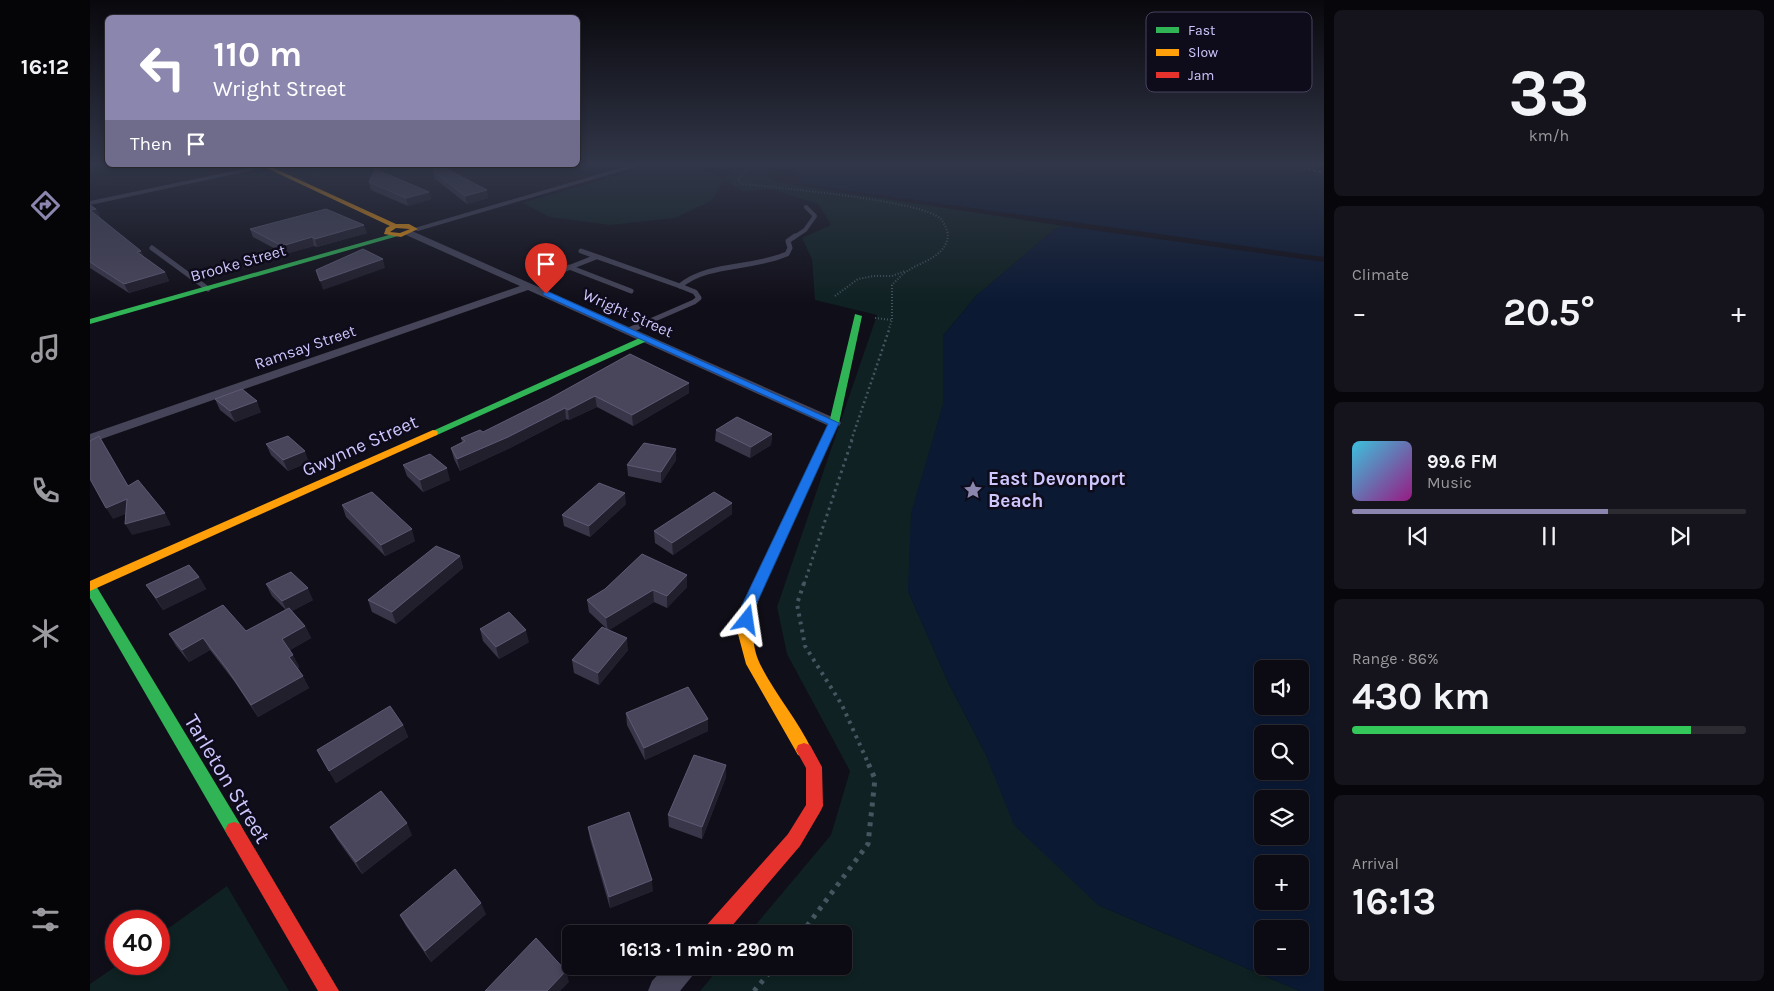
<!DOCTYPE html>
<meta charset="utf-8">
<style>
:root{--surface:#0c0a12;--page:#15131b;--text:#f1f3f6;--muted:#9a9a9f;--line:#2c2b32;--accent:#8b86ad}
body{margin:0;font-family:Karla,sans-serif;background:var(--page);color:var(--text);height:100vh;display:flex;flex-direction:column;font-size:19px;white-space:nowrap}
*{box-sizing:border-box;margin:0}
p{font-size:16px;color:var(--muted)}
.icon{flex:none;width:28px;height:28px;fill:none;stroke:currentColor;stroke-width:2;stroke-linecap:round;stroke-linejoin:round}
.map{position:relative;flex:1;overflow:hidden}
.side{display:flex;flex-direction:column;gap:10px;padding:10px;background:#07060a;width:450px}
.side>*{flex:none}
.top-card{position:absolute;left:15px;top:15px;width:475px;height:152px;border-radius:8px;box-shadow:0 2px 8px #0003,0 0 0 1px var(--line);background:#8b86ad;color:#fff;overflow:hidden}
.tools{position:absolute;left:1164px;top:660px;display:grid;gap:10px}
.tools a{display:grid;place-items:center;width:55px;height:55px;border-radius:8px;background:var(--surface);box-shadow:0 2px 8px #0003,0 0 0 1px var(--line);font-size:25px}
.speed{position:absolute;left:15px;top:910px;display:flex;gap:10px;font-size:25px;font-weight:700;text-align:center}
.speed>*{display:grid;place-content:center;width:65px;height:65px;border-radius:50%;background:var(--surface);box-shadow:0 2px 8px #0003,0 0 0 1px var(--line);line-height:1}
.speed .limit{border:8px solid #d22;background:#fff;color:#111}
.pin{position:absolute;display:grid;place-items:center;width:42px;height:42px;color:#fff;margin:-51px -21px;border-radius:50% 50% 50% 0;rotate:-45deg;box-shadow:0 0 5px #0007}
.pin .icon{rotate:45deg}
.me{position:absolute;width:55px;margin:-28px;rotate:15deg;stroke-linejoin:round;filter:drop-shadow(0 0 4px #0008)}
.turn{display:flex;align-items:center;gap:18px;height:105px;padding:0 25px;font-size:22px}
.turn .icon{width:65px;height:65px;stroke-width:2.5}
.turn b{display:block;font-size:35px;line-height:42px}
.then{display:flex;align-items:center;height:48px;padding:0 25px;background:#0003;gap:10px;font-size:19px}
.big{font-size:38px;font-weight:700;line-height:1.1}
.side .tile{flex:1;display:flex;flex-direction:column;justify-content:center;gap:8px;min-width:0;padding:0 18px;border-radius:8px;background:var(--page)}
.side .dial{align-items:center;gap:0}
.dial b{font-size:65px;line-height:1}
.song{display:flex;align-items:center;gap:15px}
.cover{width:60px;height:60px;border-radius:8px;background:linear-gradient(135deg,hsl(190 70% 55%),hsl(310 70% 35%))}
.played{height:5px;border-radius:2px;background:linear-gradient(90deg,var(--accent) 65%,var(--line) 65%)}
.keys{display:flex;justify-content:space-around;direction:ltr}
.heat{display:flex;justify-content:space-between;align-items:center;font-size:28px;direction:ltr}
.charge{height:8px;border-radius:4px;background:linear-gradient(90deg,#34c759 86%,var(--line) 0)}
.trip{position:absolute;left:472px;top:925px;width:290px;height:50px;border-radius:8px;background:var(--surface);box-shadow:0 2px 8px #0003,0 0 0 1px var(--line);font-weight:700;line-height:50px;text-align:center}
main{display:flex;flex:1;min-height:0}
.menu{display:flex;flex-direction:column;width:90px;justify-content:space-around;align-items:center;background:#050407;color:var(--muted)}
.menu .icon{width:35px;height:35px}
.menu .active{color:var(--accent)}
.menu b{font-size:22px;color:var(--text)}
.map>svg:first-child{display:block}
.green{fill:#0f2122}
.water{fill:#0b1933;fill-rule:evenodd}
.lines{fill:none;stroke-linecap:round;stroke-linejoin:round}
.ferry{stroke:#59aff9;stroke-width:1;stroke-dasharray:3 2.5;stroke-linecap:butt}
.path-far4{stroke:#475560;stroke-width:2;stroke-dasharray:1 2;stroke-linecap:butt}
.path-far3{stroke:#475560;stroke-width:2.5;stroke-dasharray:2 3;stroke-linecap:butt}
.path-far2{stroke:#475560;stroke-width:3;stroke-dasharray:2.5 4;stroke-linecap:butt}
.path-far1{stroke:#475560;stroke-width:4;stroke-dasharray:3 5;stroke-linecap:butt}
.path{stroke:#475560;stroke-width:5;stroke-dasharray:4 6;stroke-linecap:butt}
.lane-far2{stroke:#454458;stroke-width:4}
.lane-far1{stroke:#454458;stroke-width:5}
.lane{stroke:#454458;stroke-width:6}
.street{fill:#454458;fill-rule:evenodd}
.fast{fill:#30b455;fill-rule:evenodd}
.slow{fill:#ff9f0a;fill-rule:evenodd}
.jam{fill:#e5322d;fill-rule:evenodd}
.wall{fill:#393649}
.shaded-wall{fill:#221f2d}
.building{fill:#49465c;stroke:#5e5a75}
.route{fill:#1a73e8;stroke:#114b97}
.labels{text-anchor:middle;dominant-baseline:central;stroke-width:5;stroke-linejoin:round;paint-order:stroke}
.far-street-label{font-size:16px;fill:#cdc7fd;stroke:#0e0b1b}
.street-label{font-size:19px;fill:#cdc7fd;stroke:#0e0b1b}
.poi-label{font-size:19px;font-weight:bold;fill:#cdc7fd;stroke:#0e0b1b;text-anchor:start}
.near-street-label{font-size:22px;fill:#cdc7fd;stroke:#0e0b1b}
.key{fill:#0e0b1b;stroke:#47435f;stroke-width:1}
.key-label{font-size:14px;fill:#cdc7fd}
</style>
<main>
<nav class="menu">
<b>16:12</b>
<svg class="icon active" aria-label="directions" viewBox="0 0 24 24"><path d="M12 3l9 9-9 9-9-9zM9 14v-3h6M13 9l2 2-2 2"/></svg>
<svg class="icon" aria-label="music" viewBox="0 0 24 24"><path d="M9 18V5l10-2v13"/><circle cx="6" cy="18" r="3"/><circle cx="16" cy="16" r="3"/></svg>
<svg class="icon" aria-label="phone" viewBox="0 0 24 24"><path d="M5 4h4l2 5-3 2q2 4 5 5l2-3 5 2v4C11 20 4 13 5 4z"/></svg>
<svg class="icon" aria-label="climate" viewBox="0 0 24 24"><path d="M12 3v18M4 7l16 10M4 17L20 7"/></svg>
<svg class="icon" aria-label="car" viewBox="0 0 24 24"><path d="M5 17H2v-5l4-1 3-4h7l3 4 3 1v5h-3M9 17h6M6 11h13"/><circle cx="7" cy="17" r="2"/><circle cx="17" cy="17" r="2"/></svg>
<svg class="icon" aria-label="filters" viewBox="0 0 24 24"><path d="M4 7h16M4 17h16"/><circle cx="9" cy="7" r="2"/><circle cx="15" cy="17" r="2"/></svg>
</nav>
<div class="map">
<svg width="1234" height="991" viewBox="0 0 1234 991">
<rect width="100%" height="100%" fill="#100e18"/>
<g class="green">
<path d="M202 165H272L226 176Z"/>
<path d="M563 165C594 165 606 164 634 179L651 165H683L677 177 685 182 974 226 965 229 886 296 853 336V405L838 457 818 591 858 682 895 753 1008 905 1210 991H610L631 966H754V934H658L741 835 760 771 697 654 687 607 787 315 725 300 722 259 712 238 741 225 728 204 682 189 653 191 634 180 621 201 585 218 520 225 459 217 433 203Z"/>
<path d="M137 886 199 991H0V984L29 964H69V935Z"/>
</g>
<g class="water">
<path d="M1234 165V257L732 187 710 182 705 165Z"/>
<path d="M974 226 1234 262V991H1210L1008 905 924 825 895 753 858 682 818 591 821 513 853 405V336L886 296 965 229ZM1172 669H1210V706H1172ZM1172 734H1210V771H1172ZM1172 799H1210V836H1172ZM1172 864H1210V901H1172ZM1172 929H1210V966H1172Z"/>
</g>
<g class="lines">
<path class="ferry" d="M1202 165 1234 173"/>
<g class="path-far4">
<path d="M662 165 649 178V181L653 184C687 188 832 200 851 219 854 223 858 231 858 236 855 257 833 261 819 270 813 273 807 280 802 285V320L799 328"/>
<path d="M745 296 768 279 784 276H802L815 271"/>
<path d="M785 318 802 320"/>
</g>
<path class="path-far3" d="M761 441 800 327"/>
<path class="path-far2" d="M714 584 762 440"/>
<path class="path-far1" d="M714 583 707 604 715 646 752 705 779 765"/>
<g class="path">
<path d="M711 934 778 844 785 779 778 763"/>
<path d="M664 991 685 966"/>
</g>
<path class="lane-far2" d="M703 238 715 230 725 216 716 207"/>
<g class="lane-far1">
<path d="M62 248 118 289"/>
<path d="M491 251 590 286 605 292 609 298 604 302 544 328"/>
<path d="M479 267 541 291"/>
<path d="M458 276 506 257"/>
<path d="M590 286C617 263 661 269 694 255L697 254 700 248 698 241 705 236"/>
</g>
<path class="lane" d="M537 331 547 327"/>
<g class="street">
<path d="M172 165H187L0 205V201Z"/>
<path d="M540 165H552L328 231 321 229Z"/>
<path d="M316 231H322L749 420 751 423 749 426H739L438 290 0 443V434L430 286 316 235Z"/>
<path d="M576 966H607L603 975 590 991H558L562 981Z"/>
</g>
<g class="fast">
<path d="M306 233 309 235 308 236 0 324V319Z"/>
<path d="M765 314 772 316 749 423 703 523 701 526H693L691 523 739 423Z"/>
<path d="M554 336 557 337V341L347 435 343 436 338 433Z"/>
<path d="M0 582 5 584 150 824 153 830 150 836 144 838 138 836 0 598Z"/>
</g>
<g class="slow">
<path d="M170 165H177L306 224H319L328 229 311 237 294 234 296 228 300 226ZM306 228 320 229 310 233 300 232Z"/>
<path d="M343 430 347 431 348 433 347 435 0 591V581Z"/>
<path d="M697 519 703 523C684 565 648 617 670 664 685 694 708 720 722 750L720 755 714 757 708 755 656 664 648 634 652 605 691 523Z"/>
</g>
<g class="jam">
<path d="M714 743 720 745 732 767 733 806 730 812 710 846 635 934H612L615 927 698 834 716 805V768L706 750 708 745Z"/>
<path d="M144 822 150 824 249 991H228L138 836 135 830 138 824Z"/>
</g>
</g>
<g class="wall">
<path d="M343 171 398 198 377 204 344 178Z"/>
<path d="M279 182 339 192 341 199 318 206 281 190Z"/>
<path d="M0 205 6 209 10 216 9 217 53 256 75 272 79 281 39 293 0 268Z"/>
<path d="M160 229 277 233 227 247 224 246 195 254 163 237Z"/>
<path d="M540 354 599 393 543 426 507 407 479 420 476 419 420 448 370 471 364 459 361 448 372 442 371 438 393 432 459 399Z"/>
<path d="M125 399 171 412 145 422 130 410Z"/>
<path d="M626 430 682 434 681 445 660 458 625 441Z"/>
<path d="M176 444 219 462 198 471 181 455Z"/>
<path d="M586 460 571 483 538 476 537 465Z"/>
<path d="M313 465 360 480 333 492 317 476Z"/>
<path d="M642 503V514L583 555 565 543 564 531Z"/>
<path d="M536 504 500 537 474 526 472 515Z"/>
<path d="M252 505 325 541 295 556 256 517Z"/>
<path d="M370 556 373 568 306 624 282 612 278 600Z"/>
<path d="M109 577 116 589 73 610 56 585Z"/>
<path d="M176 584 223 600 202 611 215 626 221 638 200 650 209 667 208 668 219 688 168 717 144 681 120 650 99 662 86 646 79 634 156 631 196 610 182 596Z"/>
<path d="M597 587 577 608 564 602 519 630 538 650 509 685 484 673 482 660 516 628 499 612 497 600 515 589Z"/>
<path d="M390 629 439 642 409 659 393 641Z"/>
<path d="M536 713 618 719V731L555 760 537 725Z"/>
<path d="M313 725 318 737 246 783 227 750Z"/>
<path d="M636 777 612 839 579 827 578 815Z"/>
<path d="M240 827 322 835 272 874 247 839Z"/>
<path d="M498 827 563 891 520 908 500 839Z"/>
<path d="M396 914 341 962 316 926 310 915Z"/>
</g>
<g class="shaded-wall">
<path d="M397 190 398 198 377 204 375 196Z"/>
<path d="M339 192 341 199 318 206 316 198Z"/>
<path d="M6 209 10 216 4 218 0 210Z"/>
<path d="M274 225 277 233 227 247 225 239Z"/>
<path d="M222 237 224 246 195 254 192 246Z"/>
<path d="M51 251 55 259 47 252Z"/>
<path d="M293 259 295 268 233 290 230 281Z"/>
<path d="M75 272 79 281 39 293 34 284Z"/>
<path d="M599 383V393L543 426 542 415Z"/>
<path d="M505 396 507 407 479 420 478 410Z"/>
<path d="M167 401 171 412 145 422 140 411Z"/>
<path d="M475 408 476 419 420 448 370 471 367 459Z"/>
<path d="M682 434 681 445 660 458 661 447Z"/>
<path d="M586 449V460L571 483V472Z"/>
<path d="M215 451 219 462 198 471 193 460Z"/>
<path d="M357 468 360 480 333 492 330 480Z"/>
<path d="M535 493 536 504 500 537 499 526Z"/>
<path d="M37 499 44 511 23 519 16 508Z"/>
<path d="M642 503V514L583 555 582 543Z"/>
<path d="M75 513 81 525 42 535 35 524Z"/>
<path d="M322 529 325 541 295 556 291 545Z"/>
<path d="M370 556 373 568 306 624 302 612Z"/>
<path d="M597 575V587L577 608V596Z"/>
<path d="M109 577 116 589 73 610 66 598Z"/>
<path d="M218 588 223 600 198 613 192 601Z"/>
<path d="M563 590 564 602 518 631 516 618Z"/>
<path d="M215 626 221 638 198 651 192 639Z"/>
<path d="M436 630 439 642 409 659 406 647Z"/>
<path d="M113 638 120 650 99 662 92 650Z"/>
<path d="M537 638 538 650 509 685 508 673Z"/>
<path d="M203 655 209 667 205 669 199 657Z"/>
<path d="M213 676 219 688 168 717 161 705Z"/>
<path d="M618 719V731L555 760 554 748Z"/>
<path d="M313 725 318 737 246 783 239 771Z"/>
<path d="M636 765V777L612 839V827Z"/>
<path d="M317 823 322 835 272 874 266 862Z"/>
<path d="M562 880 563 891 520 908 519 897Z"/>
<path d="M391 903 396 914 341 962 335 951Z"/>
<path d="M476 971 479 982 470 991H457Z"/>
</g>
<g class="building">
<path d="M346 166H351L397 190 375 196 343 171Z"/>
<path d="M285 169 339 192 316 198 279 182Z"/>
<path d="M0 205 6 209 0 210 51 251 47 252 75 272 34 284 0 262Z"/>
<path d="M236 209 274 225 225 239 222 237 192 246 160 229Z"/>
<path d="M273 249 293 259 230 281 226 270Z"/>
<path d="M540 354 599 383 542 415 505 396 478 410 475 408 418 437 367 459 361 448 375 441 371 438 390 430 393 432 459 399Z"/>
<path d="M152 389 167 401 140 411 125 399Z"/>
<path d="M647 417 682 434 661 447 626 430Z"/>
<path d="M9 436 38 486 48 480 75 513 35 524 37 499 16 508 0 479V441Z"/>
<path d="M198 436 215 451 193 460 176 444Z"/>
<path d="M554 443 586 449 571 472 537 465Z"/>
<path d="M340 454 357 468 330 480 313 465Z"/>
<path d="M509 483 535 493 499 526 472 515Z"/>
<path d="M282 492 322 529 291 545 252 505Z"/>
<path d="M624 492 642 503 582 543 564 531Z"/>
<path d="M346 546 370 556 302 612 278 600Z"/>
<path d="M552 554 597 575 577 596 563 590 516 618 497 600 515 589Z"/>
<path d="M99 565 109 577 66 598 56 585Z"/>
<path d="M201 572 218 588 192 601 176 584Z"/>
<path d="M133 605 156 631 199 608 215 626 192 639 203 655 199 657 213 676 161 705 137 669 113 638 92 650 79 634Z"/>
<path d="M419 612 436 630 406 647 390 629Z"/>
<path d="M512 627 537 638 508 673 482 660Z"/>
<path d="M598 687 618 719 554 748 536 713Z"/>
<path d="M300 706 313 725 239 771 227 750Z"/>
<path d="M604 755 636 765 612 827 578 815Z"/>
<path d="M291 791 317 823 266 862 240 827Z"/>
<path d="M539 812 562 880 519 897 498 827Z"/>
<path d="M365 869 391 903 335 951 310 915Z"/>
<path d="M446 938 476 971 457 991H395Z"/>
</g>
<linearGradient id="sky" x2="0" y2="1"><stop stop-color="#09080d"/><stop offset="0.54" stop-color="#313648"/><stop offset="1" stop-color="#313648" stop-opacity="0"/></linearGradient>
<rect width="1234" height="304" fill="url(#sky)"/>
<path class="route" d="M453 292H459L749 423 666 605 662 623H652L650 620 652 605 738 424 453 295Z"/>
<defs>
<g id="sight-bare" transform="scale(1.5)"><path d="M0-6L1.8-2.2L6-1.7L2.9 1.2L3.7 5.4L0 3.3L-3.7 5.4L-2.9 1.2L-6-1.7L-1.8-2.2Z" fill="#8b86ad" stroke="#0e0b1b" stroke-width="2.5" paint-order="stroke"/></g>
</defs>
<g fill-rule="evenodd">
<use href="#sight-bare" x="883" y="490"/>
</g>
<g class="labels">
<g class="far-street-label">
<text transform="translate(148 263) rotate(-16)">Brooke Street</text>
<text transform="translate(538 313) rotate(24)">Wright Street</text>
<text transform="translate(215 347) rotate(-19)">Ramsay Street</text>
</g>
<g class="street-label">
<text transform="translate(270 446) rotate(-24)">Gwynne Street</text>
</g>
<g class="poi-label">
<text x="898" y="479">East Devonport<tspan x="898" dy="22">Beach</tspan></text>
</g>
<g class="near-street-label">
<text transform="translate(137 779) rotate(59)">Tarleton Street</text>
</g>
</g>
<rect x="1056" y="12" width="166" height="80" rx="8" class="key"/>
<rect x="1066" y="27" width="23" height="6" fill="#30b455"/>
<rect x="1066" y="49" width="23" height="7" fill="#ff9f0a"/>
<rect x="1066" y="72" width="23" height="6" fill="#e5322d"/>
<g class="key-label">
<text x="1098" y="35">Fast</text>
<text x="1098" y="57">Slow</text>
<text x="1098" y="80">Jam</text>
</g>
</svg>
<div class="tools">
<a><svg class="icon" aria-label="sound" viewBox="0 0 24 24"><path d="M4 9h4l5-4v14l-5-4H4zM17 9q2 3 0 6"/></svg></a>
<a><svg class="icon" aria-label="search" viewBox="0 0 24 24"><circle cx="10" cy="10" r="6"/><path d="M15 15l6 6"/></svg></a>
<a><svg class="icon" aria-label="layers" viewBox="0 0 24 24"><path d="M12 4l9 5-9 5-9-5zM3 14l9 5 9-5"/></svg></a>
<a>+</a>
<a>−</a>
</div>
<div class="speed"><div class="limit">40</div></div>
<div class="pin" style="left:456px;top:294px;background:#d93025"><svg class="icon" aria-label="arrive" viewBox="0 0 24 24"><path d="M6 21V4h12l-3 4 3 4H6"/></svg></div>
<svg class="me" style="left:657px;top:620px" viewBox="-20 -20 40 40"><path d="M0-17L14 15 0 8-14 15z" fill="#1a73e8" stroke="#fff" stroke-width="4"/></svg>
<div class="trip">16:13 · 1 min · 290 m</div>
<div class="top-card">
<div class="turn"><svg class="icon" aria-label="left" viewBox="0 0 24 24"><path d="M17 20v-9H6M10 6l-5 5 5 5"/></svg><div><b>110 m</b>Wright Street</div></div>
<div class="then">Then<svg class="icon" aria-label="arrive" viewBox="0 0 24 24"><path d="M6 21V4h12l-3 4 3 4H6"/></svg></div>
</div>
</div>
<section class="side">
<div class="tile dial"><b>33</b><p>km/h</p></div>
<div class="tile"><p>Climate</p>
<div class="heat"><a>−</a><b class="big">20.5°</b><a>+</a></div>
</div>
<div class="tile">
<div class="song"><i class="cover"></i><div><b>99.6 FM</b><p>Music</p></div></div>
<div class="played"></div>
<div class="keys"><svg class="icon" aria-label="previous" viewBox="0 0 24 24"><path d="M18 5L8 12l10 7zM5 5v14"/></svg><svg class="icon" aria-label="pause" viewBox="0 0 24 24"><path d="M8 5v14M16 5v14"/></svg><svg class="icon" aria-label="next" viewBox="0 0 24 24"><path d="M6 5l10 7-10 7zM19 5v14"/></svg></div>
</div>
<div class="tile"><p>Range · 86%</p><b class="big">430 km</b><div class="charge"></div></div>
<div class="tile"><p>Arrival</p><b class="big">16:13</b></div>
</section>
</main>
